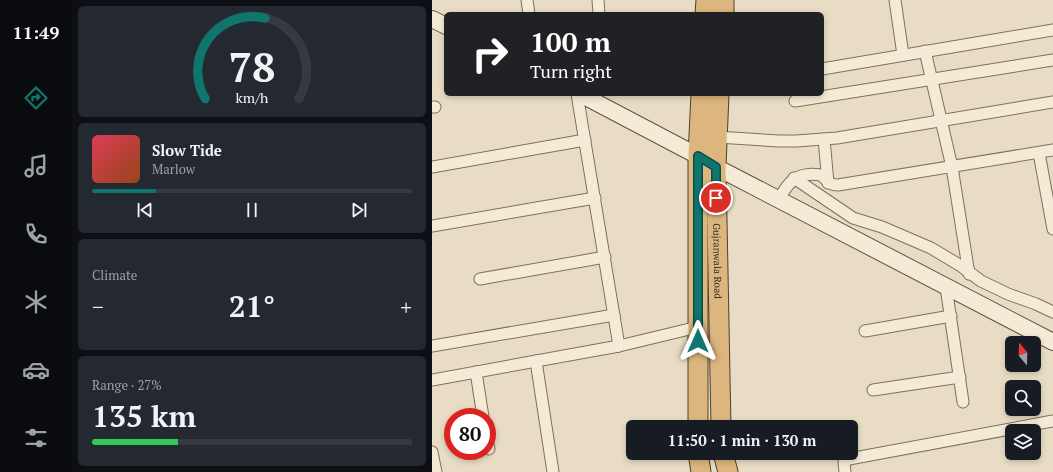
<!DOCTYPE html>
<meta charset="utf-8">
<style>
:root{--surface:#171b24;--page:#242831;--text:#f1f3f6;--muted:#9ea1a6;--line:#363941;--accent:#0f766e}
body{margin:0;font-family:"PT Serif",serif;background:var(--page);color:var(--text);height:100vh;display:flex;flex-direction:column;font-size:15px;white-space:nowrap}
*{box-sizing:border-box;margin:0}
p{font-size:13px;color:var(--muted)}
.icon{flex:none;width:22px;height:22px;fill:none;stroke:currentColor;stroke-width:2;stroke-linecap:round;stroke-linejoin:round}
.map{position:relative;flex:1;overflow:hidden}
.sheet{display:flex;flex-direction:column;gap:6px;padding:6px;background:#0d0f14;width:360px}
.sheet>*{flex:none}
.banner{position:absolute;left:12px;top:12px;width:380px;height:84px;border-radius:6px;box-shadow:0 2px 6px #0003;background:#202124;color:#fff;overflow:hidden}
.needle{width:26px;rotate:341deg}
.controls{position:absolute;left:573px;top:336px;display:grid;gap:8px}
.controls a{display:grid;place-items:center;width:36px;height:36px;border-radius:6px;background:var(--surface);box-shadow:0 2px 6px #0003;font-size:20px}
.speed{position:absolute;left:12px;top:408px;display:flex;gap:8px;font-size:20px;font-weight:700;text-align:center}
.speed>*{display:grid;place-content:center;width:52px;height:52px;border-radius:50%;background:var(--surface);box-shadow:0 2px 6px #0003;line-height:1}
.speed .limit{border:6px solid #d22;background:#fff;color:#111}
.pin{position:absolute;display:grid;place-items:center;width:34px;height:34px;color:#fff;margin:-17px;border:2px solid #fff;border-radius:50%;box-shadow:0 1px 4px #0007}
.me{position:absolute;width:44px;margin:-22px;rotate:0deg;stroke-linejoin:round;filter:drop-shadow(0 0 3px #0008)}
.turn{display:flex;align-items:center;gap:14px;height:84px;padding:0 20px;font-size:18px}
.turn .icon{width:52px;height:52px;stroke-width:2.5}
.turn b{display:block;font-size:28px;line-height:34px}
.big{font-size:30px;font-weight:800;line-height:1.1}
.sheet .tile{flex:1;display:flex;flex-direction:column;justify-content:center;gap:6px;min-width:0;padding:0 14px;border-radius:6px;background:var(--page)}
.sheet .dial{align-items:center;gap:0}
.dial svg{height:104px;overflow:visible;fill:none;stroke:var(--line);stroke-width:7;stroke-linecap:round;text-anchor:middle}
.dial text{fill:var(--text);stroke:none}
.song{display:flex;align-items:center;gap:12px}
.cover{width:48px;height:48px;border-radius:6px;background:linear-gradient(135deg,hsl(350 70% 55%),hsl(20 70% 35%))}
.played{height:4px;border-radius:2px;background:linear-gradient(90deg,var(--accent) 20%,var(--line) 20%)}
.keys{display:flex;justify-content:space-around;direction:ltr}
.heat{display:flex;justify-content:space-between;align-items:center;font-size:22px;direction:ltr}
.charge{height:6px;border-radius:3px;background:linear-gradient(90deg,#34c759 27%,var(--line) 0)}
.trip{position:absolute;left:194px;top:420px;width:232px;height:40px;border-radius:6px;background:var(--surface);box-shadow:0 2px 6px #0003;font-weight:800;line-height:40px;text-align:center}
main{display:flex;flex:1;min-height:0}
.menu{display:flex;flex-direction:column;width:72px;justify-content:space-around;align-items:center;background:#090b0e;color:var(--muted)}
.menu .icon{width:28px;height:28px}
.menu .on{color:var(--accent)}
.menu b{font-size:18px;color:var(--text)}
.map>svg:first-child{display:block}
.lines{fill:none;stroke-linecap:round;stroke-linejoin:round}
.minor-casing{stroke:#816f5c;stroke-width:13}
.secondary-casing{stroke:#63513f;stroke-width:18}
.trunk-casing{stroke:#4f3e30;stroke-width:21}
.minor{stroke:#f4ebd6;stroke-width:11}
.secondary{stroke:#f4ebd6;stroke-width:16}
.trunk{stroke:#dcb67e;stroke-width:19}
.route-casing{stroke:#0a4d48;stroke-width:10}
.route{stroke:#0f766e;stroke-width:7}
.labels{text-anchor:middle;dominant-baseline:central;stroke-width:4;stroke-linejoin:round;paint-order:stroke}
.street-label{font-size:10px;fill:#32281f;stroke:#f1e8d2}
</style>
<main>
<nav class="menu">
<b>11:49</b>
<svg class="icon on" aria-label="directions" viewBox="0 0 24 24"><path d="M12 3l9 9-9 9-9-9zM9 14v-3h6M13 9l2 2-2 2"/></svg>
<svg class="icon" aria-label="music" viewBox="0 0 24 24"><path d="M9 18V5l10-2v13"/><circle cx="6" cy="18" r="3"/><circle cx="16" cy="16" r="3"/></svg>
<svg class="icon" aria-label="phone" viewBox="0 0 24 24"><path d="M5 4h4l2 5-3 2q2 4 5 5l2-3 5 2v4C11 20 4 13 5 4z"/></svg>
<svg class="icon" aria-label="climate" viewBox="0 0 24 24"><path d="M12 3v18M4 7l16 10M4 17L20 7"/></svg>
<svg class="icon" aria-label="car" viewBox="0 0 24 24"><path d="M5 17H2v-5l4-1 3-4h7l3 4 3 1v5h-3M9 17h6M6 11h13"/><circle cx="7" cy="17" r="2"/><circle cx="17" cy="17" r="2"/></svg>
<svg class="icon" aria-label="filters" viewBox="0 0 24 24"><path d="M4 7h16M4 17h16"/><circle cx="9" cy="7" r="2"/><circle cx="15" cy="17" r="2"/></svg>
</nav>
<section class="sheet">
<div class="tile dial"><svg viewBox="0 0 100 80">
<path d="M14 69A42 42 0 1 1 86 69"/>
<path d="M14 69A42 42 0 0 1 60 7" stroke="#0f766e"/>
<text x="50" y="56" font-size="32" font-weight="700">78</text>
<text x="50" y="72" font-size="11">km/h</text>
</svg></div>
<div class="tile">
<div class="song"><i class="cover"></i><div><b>Slow Tide</b><p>Marlow</p></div></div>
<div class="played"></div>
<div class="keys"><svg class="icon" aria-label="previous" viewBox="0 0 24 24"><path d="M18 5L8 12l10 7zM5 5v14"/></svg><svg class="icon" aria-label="pause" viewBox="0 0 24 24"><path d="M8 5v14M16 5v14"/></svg><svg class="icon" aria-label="next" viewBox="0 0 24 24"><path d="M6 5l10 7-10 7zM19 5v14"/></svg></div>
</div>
<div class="tile"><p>Climate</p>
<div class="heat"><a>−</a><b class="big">21°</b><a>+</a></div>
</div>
<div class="tile"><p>Range · 27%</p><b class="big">135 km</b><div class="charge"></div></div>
</section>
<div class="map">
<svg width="621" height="472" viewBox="0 0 621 472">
<rect width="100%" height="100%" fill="#e8ddc4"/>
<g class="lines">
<g class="minor-casing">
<g id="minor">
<path d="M95 0 97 14"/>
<path d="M166 0 167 14"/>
<path d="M463 0 471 55"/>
<path d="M493 51 520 167 537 274"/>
<path d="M390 69 621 30"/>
<path d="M145 94 187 346"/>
<path d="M363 101 621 60"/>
<path d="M0 107H3"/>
<path d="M285 137 347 141H364L405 138 621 102"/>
<path d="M392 139 396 183"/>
<path d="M607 153 621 229"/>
<path d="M0 167 153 140"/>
<path d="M362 178 421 218 450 227 499 248 529 266 549 281 576 294 604 304 621 312"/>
<path d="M346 200C354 188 358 178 373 175 378 174 383 174 389 175 395 180 397 185 406 185L621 150"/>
<path d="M0 226 163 198"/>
<path d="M48 279 173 257"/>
<path d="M514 287 531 402"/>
<path d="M433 331 519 316"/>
<path d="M0 346 182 315"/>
<path d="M104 361 121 472"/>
<path d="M44 372 51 417"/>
<path d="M0 380 187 346 266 327"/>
<path d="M441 390 528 377"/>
<path d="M55 439 57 449"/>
<path d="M0 452 4 472"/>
<path d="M413 472 412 462 417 459 621 421"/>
</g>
</g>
<g class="secondary-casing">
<g id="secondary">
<path d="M0 19 14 26"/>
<path d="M148 94 266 156 284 167 621 342"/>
</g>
</g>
<g class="trunk-casing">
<g id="trunk">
<path d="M273 14 274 0"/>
<path d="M292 14V0"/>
<path id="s1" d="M287 94 284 167 289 427"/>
<path d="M266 427V156L269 94"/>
<path d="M266 453 269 472"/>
<path d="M291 453 296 472"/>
</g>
</g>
<use href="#minor" class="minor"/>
<use href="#secondary" class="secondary"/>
<use href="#trunk" class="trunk"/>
</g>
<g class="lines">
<g class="route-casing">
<path id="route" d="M266 341V156L284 167V198"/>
</g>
<use href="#route" class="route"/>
</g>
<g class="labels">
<g class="street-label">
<text stroke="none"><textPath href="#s1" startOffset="167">Gujranwala Road</textPath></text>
</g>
</g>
</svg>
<div class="controls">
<a><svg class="needle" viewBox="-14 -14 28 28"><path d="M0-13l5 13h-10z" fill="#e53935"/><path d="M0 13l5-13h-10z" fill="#9ea1a6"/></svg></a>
<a><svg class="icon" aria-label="search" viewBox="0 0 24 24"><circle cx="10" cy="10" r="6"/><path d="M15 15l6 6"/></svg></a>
<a><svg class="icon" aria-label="layers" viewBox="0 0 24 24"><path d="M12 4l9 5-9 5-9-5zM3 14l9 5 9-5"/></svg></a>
</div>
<div class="speed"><div class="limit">80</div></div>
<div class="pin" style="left:284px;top:198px;background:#d93025"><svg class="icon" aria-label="arrive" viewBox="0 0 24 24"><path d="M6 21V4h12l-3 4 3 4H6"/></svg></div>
<svg class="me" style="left:266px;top:341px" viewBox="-20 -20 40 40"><path d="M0-17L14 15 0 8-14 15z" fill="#0f766e" stroke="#fff" stroke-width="4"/></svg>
<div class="trip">11:50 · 1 min · 130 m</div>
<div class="banner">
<div class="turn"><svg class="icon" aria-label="right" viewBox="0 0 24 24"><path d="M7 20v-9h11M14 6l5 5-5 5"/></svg><div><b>100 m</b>Turn right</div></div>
</div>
</div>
</main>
